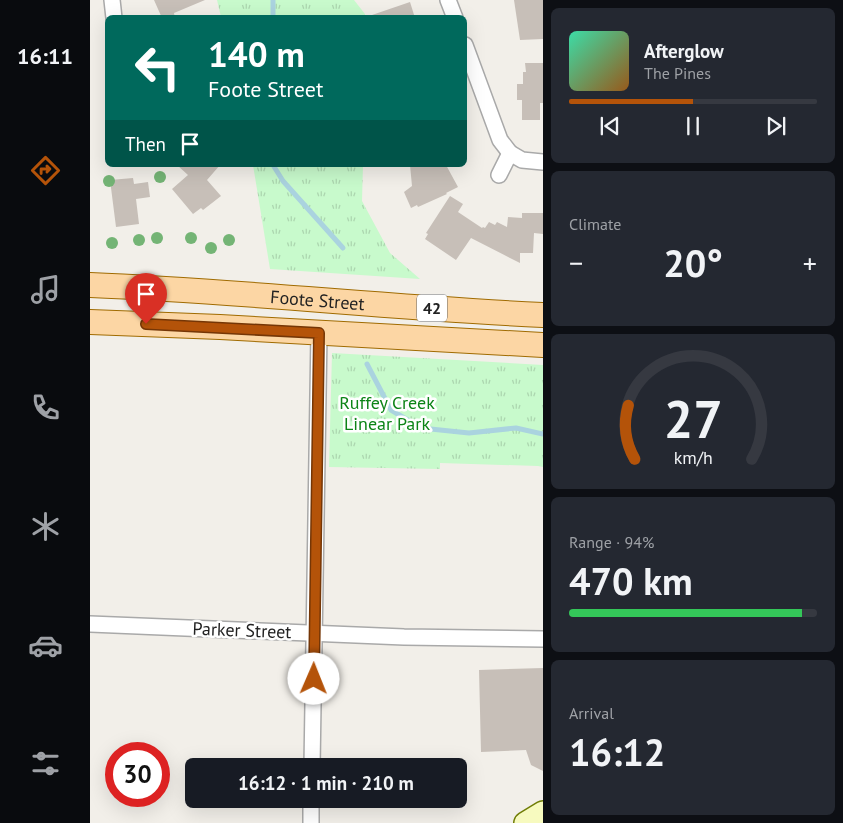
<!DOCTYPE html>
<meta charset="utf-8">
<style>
:root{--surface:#171b24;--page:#242831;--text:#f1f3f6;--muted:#9ea1a6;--line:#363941;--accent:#b45309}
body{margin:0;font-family:"PT Sans",sans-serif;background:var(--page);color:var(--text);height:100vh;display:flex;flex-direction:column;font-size:19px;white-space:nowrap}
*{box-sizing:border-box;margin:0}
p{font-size:16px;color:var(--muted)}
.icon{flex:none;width:28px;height:28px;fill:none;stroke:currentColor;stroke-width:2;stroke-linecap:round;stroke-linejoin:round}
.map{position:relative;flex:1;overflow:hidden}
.sheet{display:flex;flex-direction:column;gap:8px;padding:8px;background:#0d0f14;width:300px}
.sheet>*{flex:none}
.guide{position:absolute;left:15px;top:15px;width:362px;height:152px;border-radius:8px;box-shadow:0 5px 20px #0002;background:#00695c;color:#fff;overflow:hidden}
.speed{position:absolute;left:15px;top:742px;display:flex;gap:10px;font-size:25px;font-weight:700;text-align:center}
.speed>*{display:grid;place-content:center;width:65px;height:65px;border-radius:50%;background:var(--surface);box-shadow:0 5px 20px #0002;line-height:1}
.speed .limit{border:8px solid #d22;background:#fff;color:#111}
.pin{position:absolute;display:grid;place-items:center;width:42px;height:42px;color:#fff;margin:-51px -21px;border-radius:50% 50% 50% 0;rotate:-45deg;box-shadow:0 0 5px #0007}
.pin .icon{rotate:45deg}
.me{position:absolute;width:55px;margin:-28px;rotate:1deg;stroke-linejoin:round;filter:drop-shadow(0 0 4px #0008)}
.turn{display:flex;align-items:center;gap:18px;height:105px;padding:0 20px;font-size:22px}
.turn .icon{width:65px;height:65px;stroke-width:2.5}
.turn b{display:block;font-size:35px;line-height:42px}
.then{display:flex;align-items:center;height:48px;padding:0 20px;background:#0003;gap:10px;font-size:19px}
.big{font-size:38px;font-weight:700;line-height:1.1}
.sheet .card{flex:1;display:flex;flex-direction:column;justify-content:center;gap:8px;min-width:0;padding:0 18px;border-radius:8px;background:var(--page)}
.sheet .dial{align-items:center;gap:0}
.dial svg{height:130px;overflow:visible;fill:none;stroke:var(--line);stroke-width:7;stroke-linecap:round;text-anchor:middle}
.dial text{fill:var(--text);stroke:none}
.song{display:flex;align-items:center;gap:15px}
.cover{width:60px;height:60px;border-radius:8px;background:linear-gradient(135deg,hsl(160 70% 55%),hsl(30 70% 35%))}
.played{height:5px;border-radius:2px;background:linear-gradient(90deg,var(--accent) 50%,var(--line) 50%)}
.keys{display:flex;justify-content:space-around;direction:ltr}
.heat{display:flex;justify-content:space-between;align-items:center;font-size:28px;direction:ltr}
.charge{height:8px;border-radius:4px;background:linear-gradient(90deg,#34c759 94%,var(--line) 0)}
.trip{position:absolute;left:95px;top:758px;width:282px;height:50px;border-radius:8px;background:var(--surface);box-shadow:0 5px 20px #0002;font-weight:700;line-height:50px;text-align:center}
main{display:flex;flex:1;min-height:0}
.dock{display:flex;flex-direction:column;width:90px;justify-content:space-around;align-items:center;background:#090b0e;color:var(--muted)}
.dock .icon{width:35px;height:35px}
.dock .selected{color:var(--accent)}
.dock b{font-size:22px;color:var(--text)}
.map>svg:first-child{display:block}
.park{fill:url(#park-tufts)}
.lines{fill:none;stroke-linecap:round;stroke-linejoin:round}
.stream{stroke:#aad3df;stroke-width:5}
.building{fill:#c7bfb8}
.street-casing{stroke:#a9a9a9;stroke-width:18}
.secondary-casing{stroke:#707d05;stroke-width:24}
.primary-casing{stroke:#a06b00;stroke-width:26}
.street{stroke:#fff;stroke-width:15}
.secondary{stroke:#f7fabf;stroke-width:21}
.primary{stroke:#fcd6a4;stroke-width:24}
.tree{fill:#74b475}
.route-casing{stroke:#753606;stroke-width:12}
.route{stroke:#b45309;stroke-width:9}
.labels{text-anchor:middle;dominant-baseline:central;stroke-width:5;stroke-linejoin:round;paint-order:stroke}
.shield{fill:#fff;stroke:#646464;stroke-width:1}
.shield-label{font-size:16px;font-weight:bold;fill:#222}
.street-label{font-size:18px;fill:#222;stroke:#fff}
.park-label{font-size:18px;fill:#0c8416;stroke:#fff}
</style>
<main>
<nav class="dock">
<b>16:11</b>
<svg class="icon selected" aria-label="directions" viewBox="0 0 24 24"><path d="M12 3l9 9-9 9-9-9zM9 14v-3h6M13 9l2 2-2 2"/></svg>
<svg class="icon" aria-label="music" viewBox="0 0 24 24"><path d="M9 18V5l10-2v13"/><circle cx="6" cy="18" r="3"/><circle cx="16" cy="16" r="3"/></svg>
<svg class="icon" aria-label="phone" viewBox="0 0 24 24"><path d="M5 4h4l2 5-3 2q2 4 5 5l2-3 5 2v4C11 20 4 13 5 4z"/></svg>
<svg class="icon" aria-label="climate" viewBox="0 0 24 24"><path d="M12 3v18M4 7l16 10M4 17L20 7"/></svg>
<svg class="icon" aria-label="car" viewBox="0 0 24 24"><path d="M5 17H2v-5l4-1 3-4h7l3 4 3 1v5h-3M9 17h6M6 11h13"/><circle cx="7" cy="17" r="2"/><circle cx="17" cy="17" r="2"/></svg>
<svg class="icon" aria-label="filters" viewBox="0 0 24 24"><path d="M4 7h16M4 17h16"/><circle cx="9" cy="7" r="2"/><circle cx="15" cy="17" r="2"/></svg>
</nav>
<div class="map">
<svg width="453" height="823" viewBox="0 0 453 823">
<defs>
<pattern id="park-tufts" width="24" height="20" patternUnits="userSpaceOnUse" patternTransform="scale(1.25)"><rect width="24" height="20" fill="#c8facc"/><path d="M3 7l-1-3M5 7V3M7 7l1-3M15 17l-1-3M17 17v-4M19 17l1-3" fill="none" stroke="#acd6af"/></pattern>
</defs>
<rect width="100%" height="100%" fill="#f2efe9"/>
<g class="park">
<path d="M127 0H264L275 14V17H131Z"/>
<path d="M163 165H273L272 201 300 253 330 279 180 269Z"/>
<path d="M242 353 453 365V467L448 466 350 463V469L239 467Z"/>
</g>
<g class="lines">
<g class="stream">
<path d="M183 18V0"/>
<path d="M183 165 193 181 253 248"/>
<path d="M277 364 301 410 331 428 379 433 426 428 453 434"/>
</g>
</g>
<g class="building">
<path d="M64 0H115L84 13 85 18H72Z"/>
<path d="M424 0H453V39L430 40Z"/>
<path d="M320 2 325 18H282V15Z"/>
<path d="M435 63H453V103H450V120H432V100H427V84H433V72H436Z"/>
<path d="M87 165H130L117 180 131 196 113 210 111 208 103 214 82 189 98 175Z"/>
<path d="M320 165H356L368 187 356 193 357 194 328 207 327 205 321 208 314 192 322 186Z"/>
<path d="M43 178 44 184 58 182 60 197 46 199 49 224 26 227 20 180Z"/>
<path d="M360 196 373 204 368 212 392 228 393 227 395 228 399 222 405 225 407 222 417 227 418 217 432 218V213H453V234L444 233 443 253H430V263L381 238 366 260 335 239 338 234 336 233Z"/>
<path d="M453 668V771L441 765 436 750 391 752 389 670Z"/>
</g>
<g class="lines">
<g class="street-casing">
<g id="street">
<path d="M22 0 24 18"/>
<path d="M358 0 365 18"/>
<path d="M375 45 410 140 420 153"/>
<path d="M409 175 420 153 432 160 453 162"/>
<path d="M0 624 314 637 453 639"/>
<path d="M222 766 229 333"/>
<path d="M221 823V799"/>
</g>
</g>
<g class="secondary-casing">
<path id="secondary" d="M435 823 453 812"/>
</g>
<g class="primary-casing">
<g id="primary">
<path id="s1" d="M0 285C151 291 302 308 453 315"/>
<path d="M0 322 130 327 453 345"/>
</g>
</g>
<use href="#street" class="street"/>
<use href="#secondary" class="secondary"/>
<use href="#primary" class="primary"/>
</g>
<g class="tree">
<circle cx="70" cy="177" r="6"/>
<circle cx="19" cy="181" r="6"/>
<circle cx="67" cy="238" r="6"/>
<circle cx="101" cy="238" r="6"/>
<circle cx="49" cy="240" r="6"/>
<circle cx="139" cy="240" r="6"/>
<circle cx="22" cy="243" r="6"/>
<circle cx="121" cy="248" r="6"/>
<circle cx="55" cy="307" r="6"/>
</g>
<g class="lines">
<g class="route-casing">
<path id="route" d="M56 324 229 333 224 679"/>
</g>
<use href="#route" class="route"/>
</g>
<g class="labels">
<rect class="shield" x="327" y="294.5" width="30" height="27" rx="4"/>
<g class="shield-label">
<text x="342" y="308">42</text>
</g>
<g class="street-label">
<text stroke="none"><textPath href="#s1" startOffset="228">Foote Street</textPath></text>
<text transform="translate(152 630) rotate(2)">Parker Street</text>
</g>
<g class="park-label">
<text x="297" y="402">Ruffey Creek<tspan x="297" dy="21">Linear Park</tspan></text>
</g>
</g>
</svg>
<div class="speed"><div class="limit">30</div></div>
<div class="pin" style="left:56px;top:324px;background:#d93025"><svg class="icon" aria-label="arrive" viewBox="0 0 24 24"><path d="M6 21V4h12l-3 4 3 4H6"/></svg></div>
<svg class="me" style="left:224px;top:679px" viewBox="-20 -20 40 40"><circle r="19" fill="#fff"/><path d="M0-13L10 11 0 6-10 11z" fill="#b45309"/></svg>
<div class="trip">16:12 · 1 min · 210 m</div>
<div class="guide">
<div class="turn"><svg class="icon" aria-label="left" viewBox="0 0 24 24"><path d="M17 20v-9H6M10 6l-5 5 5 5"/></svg><div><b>140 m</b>Foote Street</div></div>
<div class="then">Then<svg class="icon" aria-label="arrive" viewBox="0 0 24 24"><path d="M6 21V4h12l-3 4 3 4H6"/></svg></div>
</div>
</div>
<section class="sheet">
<div class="card">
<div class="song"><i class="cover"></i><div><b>Afterglow</b><p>The Pines</p></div></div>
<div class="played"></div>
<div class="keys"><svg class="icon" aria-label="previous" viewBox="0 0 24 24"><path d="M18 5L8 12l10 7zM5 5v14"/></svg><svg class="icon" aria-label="pause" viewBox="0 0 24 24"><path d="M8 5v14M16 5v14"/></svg><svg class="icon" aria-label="next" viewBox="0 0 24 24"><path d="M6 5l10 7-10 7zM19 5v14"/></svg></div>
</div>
<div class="card"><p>Climate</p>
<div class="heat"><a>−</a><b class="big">20°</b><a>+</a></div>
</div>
<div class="card dial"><svg viewBox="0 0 100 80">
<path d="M14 69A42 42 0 1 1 86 69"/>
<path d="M14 69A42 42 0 0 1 10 36" stroke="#b45309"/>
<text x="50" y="56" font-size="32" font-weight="700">27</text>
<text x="50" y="72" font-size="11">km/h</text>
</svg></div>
<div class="card"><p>Range · 94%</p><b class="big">470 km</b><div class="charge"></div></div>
<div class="card"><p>Arrival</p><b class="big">16:12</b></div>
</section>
</main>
